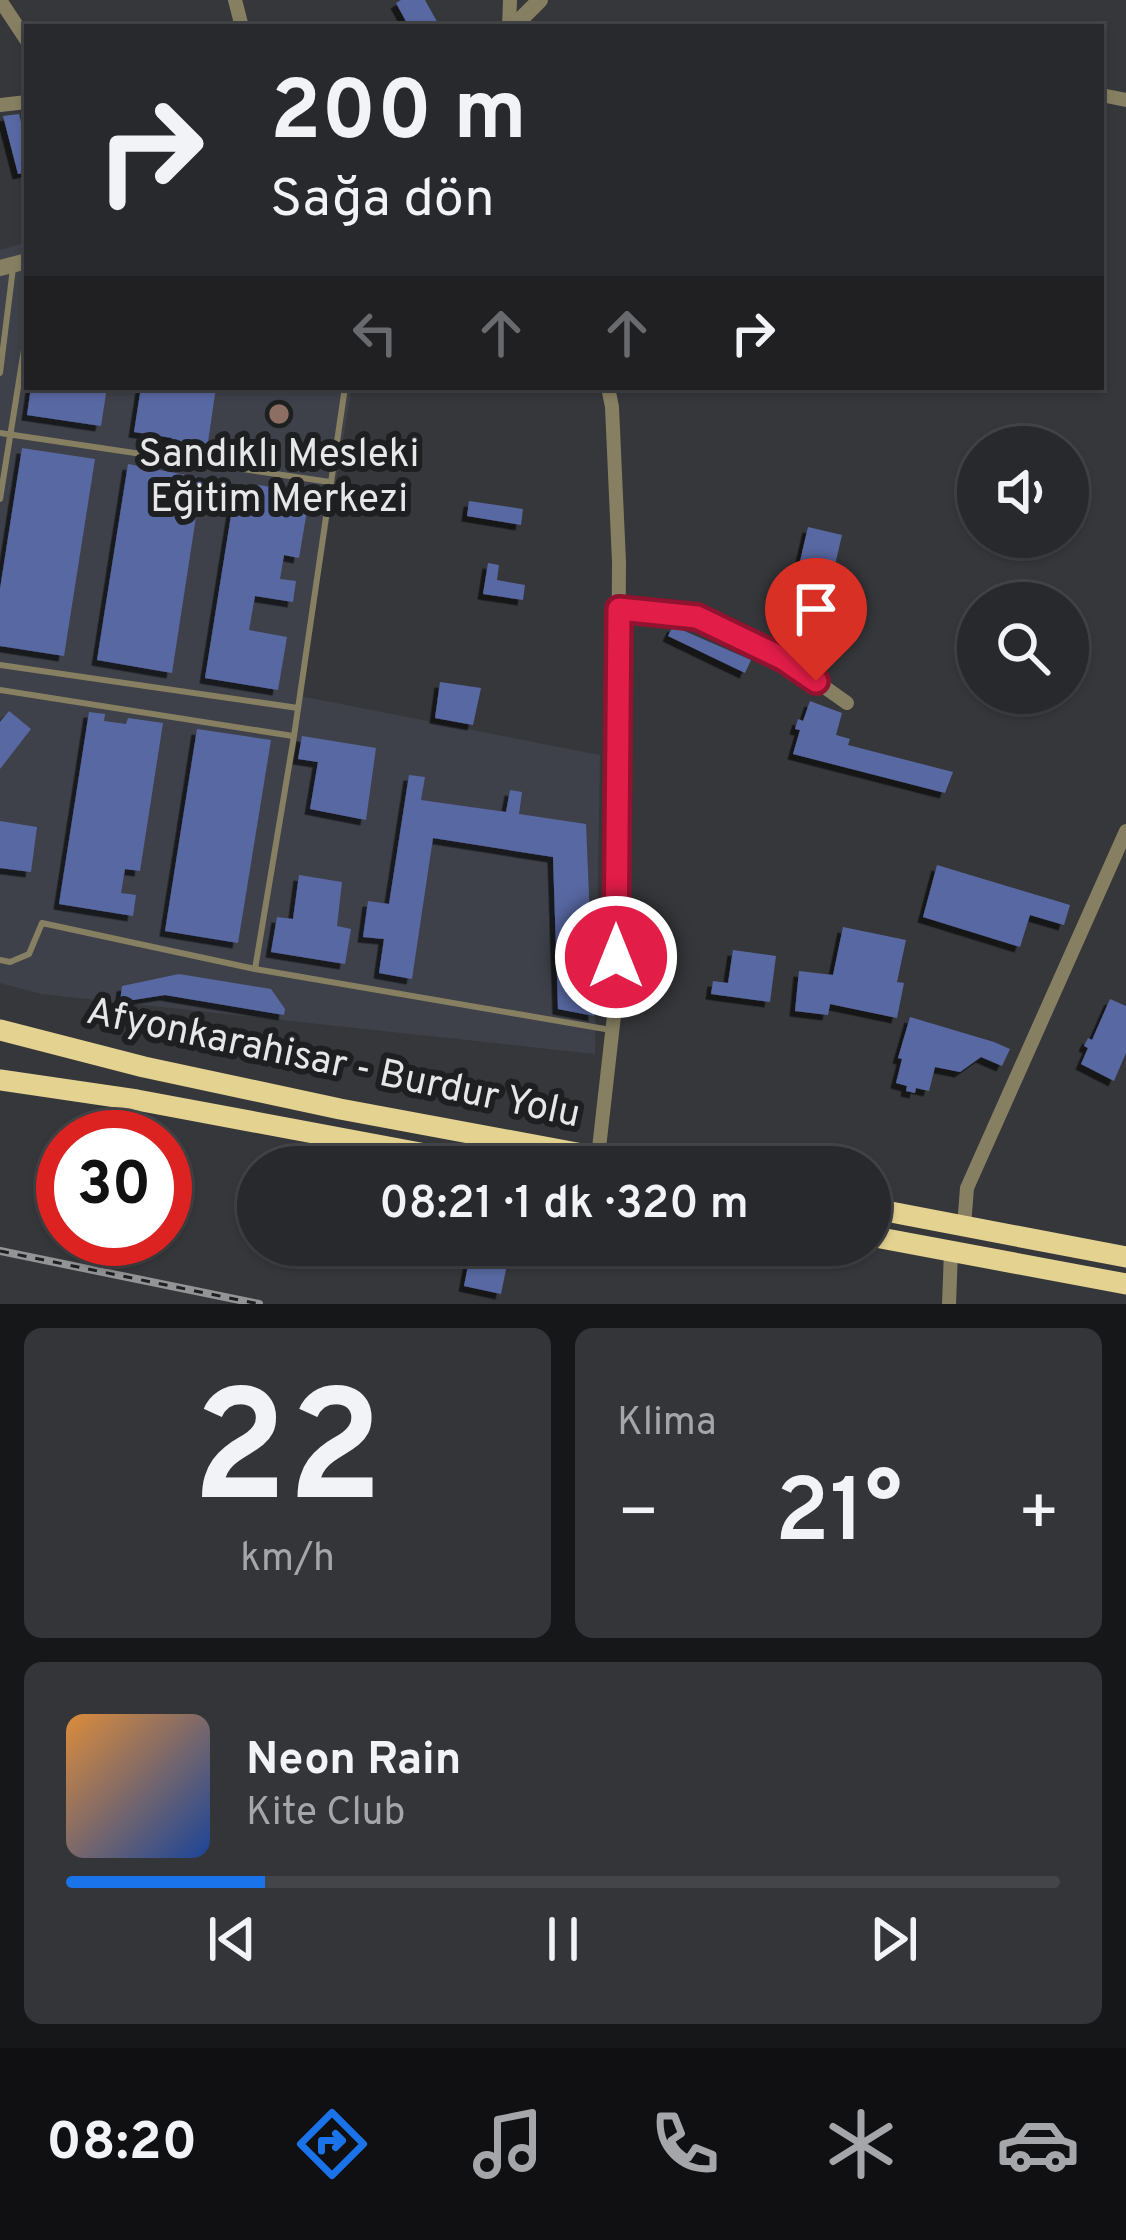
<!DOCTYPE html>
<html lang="tr">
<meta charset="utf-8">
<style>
:root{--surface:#28292c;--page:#343538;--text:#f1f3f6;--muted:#a5a6a9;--line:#444548;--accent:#1a73e8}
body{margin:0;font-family:Overpass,sans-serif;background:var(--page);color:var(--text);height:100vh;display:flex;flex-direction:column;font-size:45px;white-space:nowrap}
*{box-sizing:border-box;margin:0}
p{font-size:39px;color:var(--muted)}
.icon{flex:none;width:66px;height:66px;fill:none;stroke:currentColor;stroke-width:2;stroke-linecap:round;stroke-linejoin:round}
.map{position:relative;height:1304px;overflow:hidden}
.details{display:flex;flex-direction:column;gap:24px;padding:24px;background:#161718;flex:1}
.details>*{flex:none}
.top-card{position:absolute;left:24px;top:24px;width:1080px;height:366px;border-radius:0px;box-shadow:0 3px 9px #0004,0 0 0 3px var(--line);background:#28292c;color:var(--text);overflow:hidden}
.fabs{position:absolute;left:957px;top:426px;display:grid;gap:24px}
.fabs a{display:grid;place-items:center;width:132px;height:132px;border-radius:50%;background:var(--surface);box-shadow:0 3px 9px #0004,0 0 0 3px var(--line);font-size:60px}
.speed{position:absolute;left:36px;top:1110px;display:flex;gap:24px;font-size:60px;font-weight:700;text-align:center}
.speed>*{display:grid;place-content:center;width:156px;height:156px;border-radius:50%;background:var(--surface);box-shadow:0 3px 9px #0004,0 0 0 3px var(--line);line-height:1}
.speed .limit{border:18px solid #d22;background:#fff;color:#111}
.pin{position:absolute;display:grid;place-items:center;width:102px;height:102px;color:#fff;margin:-123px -51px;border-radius:50% 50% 50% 0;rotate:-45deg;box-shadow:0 0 12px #0007}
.pin .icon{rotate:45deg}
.me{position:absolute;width:132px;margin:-66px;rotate:0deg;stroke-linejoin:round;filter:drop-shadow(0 0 9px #0008)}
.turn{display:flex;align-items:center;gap:42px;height:252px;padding:0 48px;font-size:54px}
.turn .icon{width:156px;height:156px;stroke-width:2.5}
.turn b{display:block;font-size:84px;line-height:102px}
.lanes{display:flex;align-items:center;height:114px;padding:0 48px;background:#0003;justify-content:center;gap:60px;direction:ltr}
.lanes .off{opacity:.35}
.big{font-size:90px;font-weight:600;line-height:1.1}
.details .tile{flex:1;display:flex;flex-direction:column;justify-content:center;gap:18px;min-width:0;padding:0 42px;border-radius:18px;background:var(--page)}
.details .dial{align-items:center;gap:0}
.dial b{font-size:156px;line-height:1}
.song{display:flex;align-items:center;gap:36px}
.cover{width:144px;height:144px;border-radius:18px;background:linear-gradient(135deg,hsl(30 70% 55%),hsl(220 70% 35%))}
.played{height:12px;border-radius:6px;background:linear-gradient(90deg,var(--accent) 20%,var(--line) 20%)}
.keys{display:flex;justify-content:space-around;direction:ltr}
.heat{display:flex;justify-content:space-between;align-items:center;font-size:66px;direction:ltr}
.details .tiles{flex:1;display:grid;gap:24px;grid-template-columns:1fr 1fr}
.tile:last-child{grid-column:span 2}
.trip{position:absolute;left:237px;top:1146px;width:654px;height:120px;border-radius:60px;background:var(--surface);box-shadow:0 3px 9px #0004,0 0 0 3px var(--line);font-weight:600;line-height:120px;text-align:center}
.tabs{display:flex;height:192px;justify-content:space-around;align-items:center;background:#101012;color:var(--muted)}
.tabs .icon{width:84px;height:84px}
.tabs .on{color:var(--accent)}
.tabs b{font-size:54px;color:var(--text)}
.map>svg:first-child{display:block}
.built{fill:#3e4149}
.building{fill:#5968a2;filter:url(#shadow)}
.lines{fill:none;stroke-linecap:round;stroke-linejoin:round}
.service{stroke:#867f62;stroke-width:6}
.minor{stroke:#867f62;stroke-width:14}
.tertiary{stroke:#867f62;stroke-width:16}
.trunk{stroke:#e4d290;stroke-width:21}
.rail-casing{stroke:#939496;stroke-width:8}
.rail{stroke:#1e1f20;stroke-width:3;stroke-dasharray:9;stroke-linecap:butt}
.route-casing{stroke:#92132f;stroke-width:30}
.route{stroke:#e11d48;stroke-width:21}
.education-dot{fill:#8d6e63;stroke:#1e1f20;stroke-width:4.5}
.labels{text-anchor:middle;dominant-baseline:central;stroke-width:12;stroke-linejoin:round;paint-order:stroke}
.poi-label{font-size:39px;fill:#e7e7e9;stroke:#1e1f20}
.street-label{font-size:39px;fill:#e7e7e9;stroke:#1e1f20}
</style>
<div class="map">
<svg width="1126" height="1304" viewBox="0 0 1126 1304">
<defs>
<filter id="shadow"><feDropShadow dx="-5.5" dy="5.5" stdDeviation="0" flood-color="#0009"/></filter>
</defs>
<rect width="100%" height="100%" fill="#36373a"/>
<path class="built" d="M27 242V387H352L300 696 600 755 595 1054 41 994 0 983V250Z"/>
<g class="building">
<path d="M401 0H425L440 27H409L396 3Z"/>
<path d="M19 114 27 146V172L18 174 3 116Z"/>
<path d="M31 387H107L101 426 27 415Z"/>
<path d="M141 387H216L206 456 170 450 172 438 134 432Z"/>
<path d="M22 448 95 459 64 656 0 646V589Z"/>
<path d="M128 464 202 478 172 673 97 660Z"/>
<path d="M258 485 310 493 299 558 284 555 280 579 296 581 293 602 255 596 249 630 287 637 278 690 205 678 233 503 256 507Z"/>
<path d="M469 501 523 509 521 525 467 516Z"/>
<path d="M808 527 842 535 824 612 790 604Z"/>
<path d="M488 563 499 565 497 580 525 585 523 600 483 594Z"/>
<path d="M673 626 751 660 745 673 668 636Z"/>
<path d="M440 682 481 688 473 725 435 718Z"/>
<path d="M810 701 842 713 836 735 850 739 848 745 953 772 945 793 793 754 800 730 795 729 798 719 803 721Z"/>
<path d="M9 711 31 729 0 769V722Z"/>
<path d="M89 712 105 714 104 721 126 724 128 718 163 723 140 871 125 869 121 893 136 895 133 916 59 904Z"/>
<path d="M197 729 271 740 238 943 165 931Z"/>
<path d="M302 736 376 748 366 820 310 809 318 762 298 759Z"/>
<path d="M409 775 425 777 421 800 506 812 510 790 522 792 519 814 586 824 594 1016 558 1009 553 857 433 838 412 979 379 973 384 939 363 937 368 901 389 904Z"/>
<path d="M0 821 37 827 31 872 0 868Z"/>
<path d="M937 865 1070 905 1064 925 1030 915 1020 947 923 917Z"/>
<path d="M299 875 342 882 337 926 351 929 345 964 271 952 277 917 293 919Z"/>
<path d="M843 927 906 940 897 982 904 983 897 1018 830 1004 828 1015 795 1011 799 971 833 975Z"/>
<path d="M733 950 776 956 770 1002 711 994 713 981 728 983Z"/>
<path d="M179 974 271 989 285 1009 284 1015 165 995 120 1002 122 986Z"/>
<path d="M1110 999 1126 1006V1053L1114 1081 1081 1064 1088 1048 1084 1046 1088 1038 1092 1040Z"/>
<path d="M910 1017 994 1042 1010 1049 1002 1066 981 1057 960 1072 935 1067 929 1091 916 1088 915 1093 906 1091 907 1086 896 1083 902 1059 898 1058Z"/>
<path d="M472 1245H511L501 1294 464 1286Z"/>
</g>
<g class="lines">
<g class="service">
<path d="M0 373 13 268"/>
<path d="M0 433 330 482"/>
<path d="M0 499 27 331"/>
<path d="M0 665 298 708"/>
<path d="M0 690 293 736"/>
<path d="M0 960 10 962 29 954 42 923 255 969 611 1030"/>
<path d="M255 969 294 736 345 387"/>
</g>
<g class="minor">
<path d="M0 0 27 41"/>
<path d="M235 0 242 27"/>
<path d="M509 27 510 0"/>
<path d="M1101 95 1126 100"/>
<path d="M0 105 27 102"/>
<path d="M619 609 697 617 785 659 847 703"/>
<path d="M598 1157 616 998 619 562 612 407 608 387"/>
<path d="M964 1226 967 1188 1126 831"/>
<path d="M949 1304 951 1251"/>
</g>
<g class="tertiary">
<path d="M509 27 521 19 540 0"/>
<path d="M0 268 27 261"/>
</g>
<g class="trunk">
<path d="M0 1030 144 1067 340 1109 652 1167"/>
<path d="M0 1080 137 1100 495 1167"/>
<path d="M870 1208 1126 1257"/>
<path d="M870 1236 1126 1284"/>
</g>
<g class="rail-casing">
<path id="rail" d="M0 1251 259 1304"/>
</g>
<use href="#rail" class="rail"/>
</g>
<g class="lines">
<g class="route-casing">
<path id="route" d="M616 957 619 609 697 617 784 659 816 681"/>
</g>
<use href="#route" class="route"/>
</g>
<circle class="education-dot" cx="279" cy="414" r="12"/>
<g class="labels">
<g class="poi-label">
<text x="279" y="456">Sandıklı Mesleki<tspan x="279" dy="45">Eğitim Merkezi</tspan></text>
</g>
<g class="street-label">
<text transform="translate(333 1065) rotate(12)">Afyonkarahisar - Burdur Yolu</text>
</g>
</g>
</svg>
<div class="fabs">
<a><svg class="icon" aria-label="sound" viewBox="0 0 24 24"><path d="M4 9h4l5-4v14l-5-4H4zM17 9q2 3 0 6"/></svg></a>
<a><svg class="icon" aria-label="search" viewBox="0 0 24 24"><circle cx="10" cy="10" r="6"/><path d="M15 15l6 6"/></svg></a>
</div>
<div class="speed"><div class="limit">30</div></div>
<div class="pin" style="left:816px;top:681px;background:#d93025"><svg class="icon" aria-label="arrive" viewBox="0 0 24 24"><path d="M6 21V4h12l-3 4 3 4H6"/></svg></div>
<svg class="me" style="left:616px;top:957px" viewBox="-20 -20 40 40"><circle r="17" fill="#e11d48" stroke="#fff" stroke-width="3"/><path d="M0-11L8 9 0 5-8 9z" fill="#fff"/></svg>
<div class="trip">08:21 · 1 dk · 320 m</div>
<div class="top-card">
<div class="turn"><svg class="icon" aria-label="right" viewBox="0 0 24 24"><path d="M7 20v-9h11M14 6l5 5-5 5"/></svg><div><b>200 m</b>Sağa dön</div></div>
<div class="lanes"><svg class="icon off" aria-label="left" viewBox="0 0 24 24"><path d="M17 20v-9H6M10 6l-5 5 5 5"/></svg><svg class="icon off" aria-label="ahead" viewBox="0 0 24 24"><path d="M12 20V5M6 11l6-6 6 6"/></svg><svg class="icon off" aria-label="ahead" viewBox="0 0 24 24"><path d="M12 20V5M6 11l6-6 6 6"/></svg><svg class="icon" aria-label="right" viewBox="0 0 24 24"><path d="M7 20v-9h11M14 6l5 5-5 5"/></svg></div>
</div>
</div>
<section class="details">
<div class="tiles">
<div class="tile dial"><b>22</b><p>km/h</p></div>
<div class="tile"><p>Klima</p>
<div class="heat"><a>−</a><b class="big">21°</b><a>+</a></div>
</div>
<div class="tile">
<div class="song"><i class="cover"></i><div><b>Neon Rain</b><p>Kite Club</p></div></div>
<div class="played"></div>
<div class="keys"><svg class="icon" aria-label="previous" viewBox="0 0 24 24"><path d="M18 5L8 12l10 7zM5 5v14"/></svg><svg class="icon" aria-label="pause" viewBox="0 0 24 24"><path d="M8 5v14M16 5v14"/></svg><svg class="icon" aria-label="next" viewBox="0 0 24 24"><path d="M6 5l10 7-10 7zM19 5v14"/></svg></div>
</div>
</div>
</section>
<nav class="tabs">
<b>08:20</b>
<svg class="icon on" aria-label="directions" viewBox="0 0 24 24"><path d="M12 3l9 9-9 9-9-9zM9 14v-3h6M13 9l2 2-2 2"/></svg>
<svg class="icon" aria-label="music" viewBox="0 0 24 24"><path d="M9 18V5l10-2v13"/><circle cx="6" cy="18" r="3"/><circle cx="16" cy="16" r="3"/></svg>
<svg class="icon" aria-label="phone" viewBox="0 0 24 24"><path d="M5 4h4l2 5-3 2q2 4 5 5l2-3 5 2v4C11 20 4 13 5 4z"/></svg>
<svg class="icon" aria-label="climate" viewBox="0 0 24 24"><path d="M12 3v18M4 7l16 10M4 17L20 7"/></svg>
<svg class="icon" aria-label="car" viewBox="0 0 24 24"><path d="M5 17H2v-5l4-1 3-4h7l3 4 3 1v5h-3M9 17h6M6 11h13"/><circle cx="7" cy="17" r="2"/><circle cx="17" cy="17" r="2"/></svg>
</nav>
